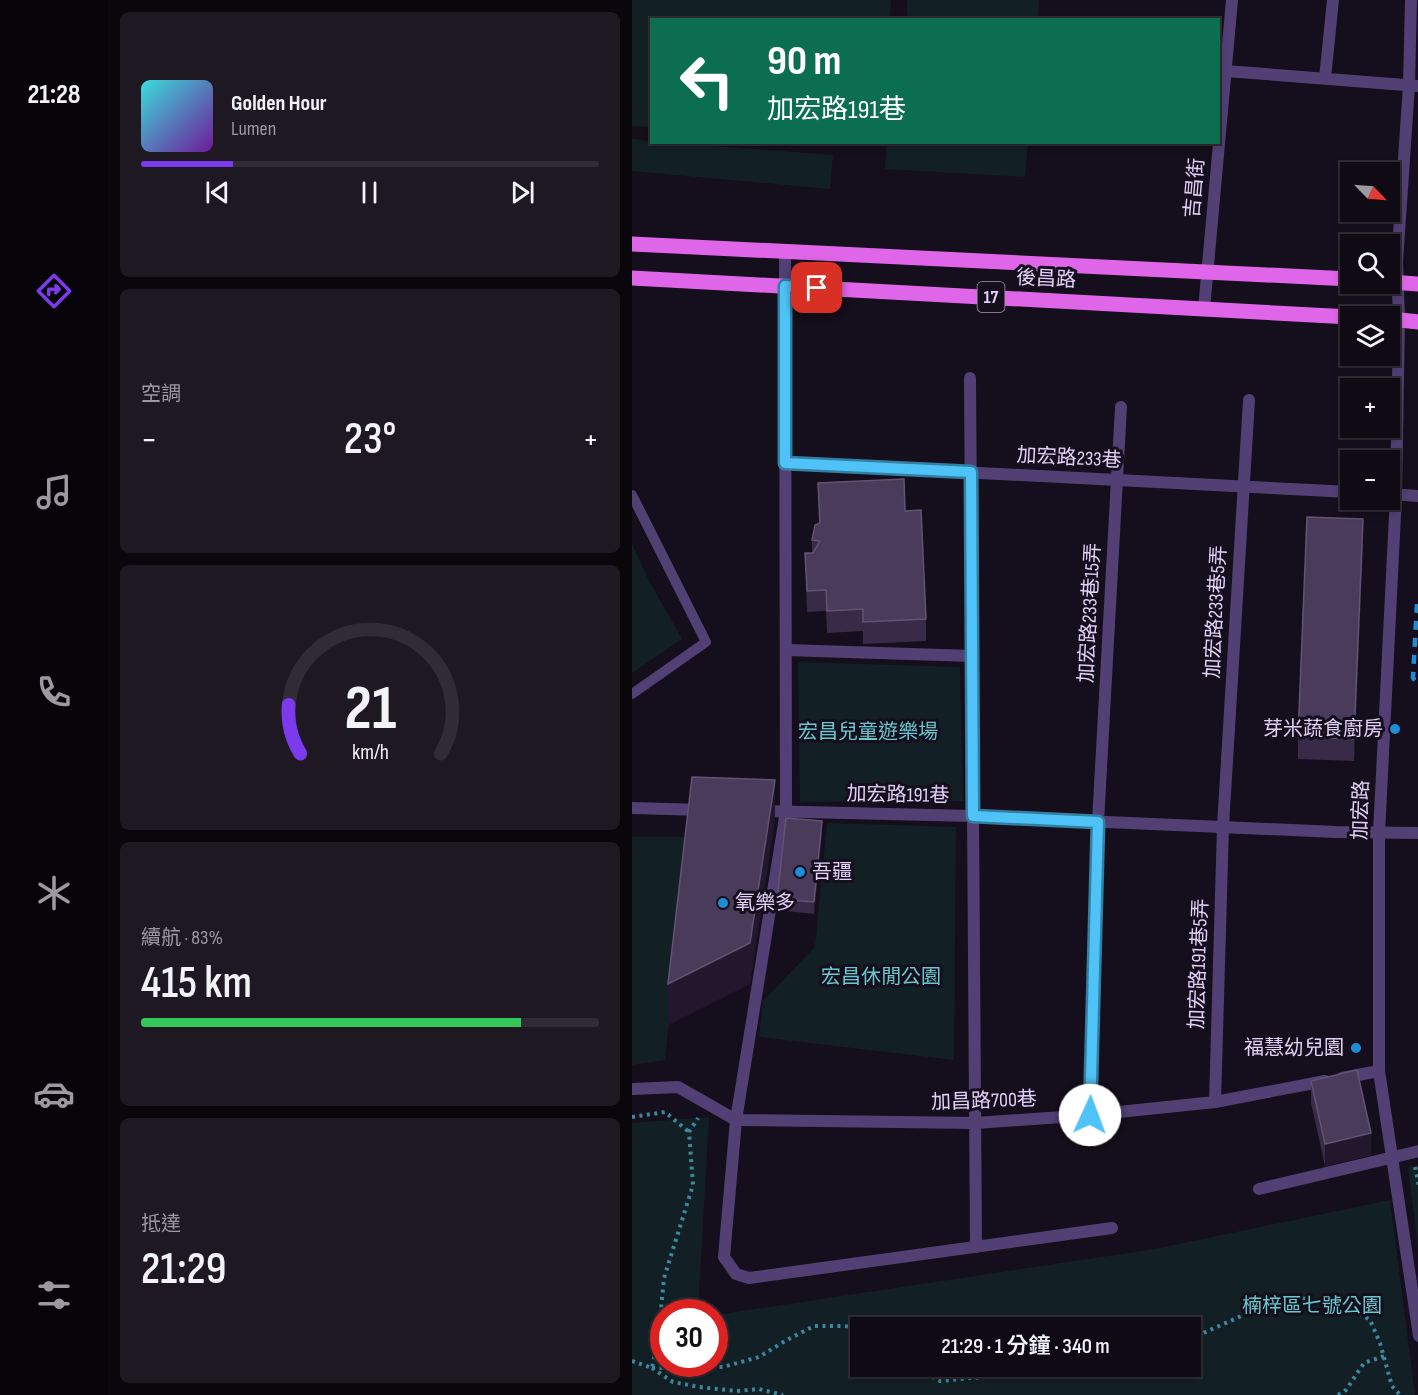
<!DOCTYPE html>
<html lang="zh-TW">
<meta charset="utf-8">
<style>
:root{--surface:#100a15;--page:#1e1822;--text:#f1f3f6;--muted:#9c9aa0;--line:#302b34;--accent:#7c3aed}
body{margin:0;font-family:"Sofia Sans Condensed","Noto Sans TC",sans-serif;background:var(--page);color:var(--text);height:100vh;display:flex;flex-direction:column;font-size:22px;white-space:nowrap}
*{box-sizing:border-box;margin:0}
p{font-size:20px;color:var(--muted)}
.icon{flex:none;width:33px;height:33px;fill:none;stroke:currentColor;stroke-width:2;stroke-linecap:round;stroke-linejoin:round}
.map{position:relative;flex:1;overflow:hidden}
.drawer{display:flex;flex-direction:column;gap:12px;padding:12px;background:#09060c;width:524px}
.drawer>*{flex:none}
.guide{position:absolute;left:18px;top:18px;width:570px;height:126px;border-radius:0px;box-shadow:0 3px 9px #0003,0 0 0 2px var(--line);background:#0b6e4f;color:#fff;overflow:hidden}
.needle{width:39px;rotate:115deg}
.fabs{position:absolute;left:708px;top:162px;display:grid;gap:12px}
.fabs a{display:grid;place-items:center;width:60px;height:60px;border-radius:0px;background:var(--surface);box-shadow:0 3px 9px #0003,0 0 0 2px var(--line);font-size:30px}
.speed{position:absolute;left:18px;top:1299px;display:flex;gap:12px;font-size:30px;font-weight:700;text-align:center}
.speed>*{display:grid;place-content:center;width:78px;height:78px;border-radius:50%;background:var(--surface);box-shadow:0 3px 9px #0003,0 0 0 2px var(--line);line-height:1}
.speed .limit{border:9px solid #d22;background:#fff;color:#111}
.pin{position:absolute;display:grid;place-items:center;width:51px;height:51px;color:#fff;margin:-26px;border-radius:12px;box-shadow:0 3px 9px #0006}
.me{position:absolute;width:66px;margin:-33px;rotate:2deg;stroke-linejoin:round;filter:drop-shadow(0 0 4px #0008)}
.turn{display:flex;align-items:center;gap:21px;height:126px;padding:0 18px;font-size:27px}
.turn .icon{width:78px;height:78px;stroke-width:2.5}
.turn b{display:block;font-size:42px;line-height:51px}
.big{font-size:45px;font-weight:600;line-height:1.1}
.drawer .card{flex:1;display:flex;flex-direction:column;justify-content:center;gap:9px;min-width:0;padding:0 21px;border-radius:9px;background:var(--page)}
.drawer .dial{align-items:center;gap:0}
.dial svg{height:156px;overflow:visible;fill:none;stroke:var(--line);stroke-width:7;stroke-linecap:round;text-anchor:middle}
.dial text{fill:var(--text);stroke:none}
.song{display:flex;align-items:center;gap:18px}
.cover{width:72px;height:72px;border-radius:9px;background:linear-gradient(135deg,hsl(180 70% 55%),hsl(280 70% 35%))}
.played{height:6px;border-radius:3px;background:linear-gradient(90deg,var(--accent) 20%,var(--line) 20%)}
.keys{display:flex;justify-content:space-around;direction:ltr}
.heat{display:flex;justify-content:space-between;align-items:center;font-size:33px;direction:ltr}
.charge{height:9px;border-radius:4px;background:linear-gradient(90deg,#34c759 83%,var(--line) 0)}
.trip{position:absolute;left:218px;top:1317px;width:351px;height:60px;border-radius:0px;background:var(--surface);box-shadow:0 3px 9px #0003,0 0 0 2px var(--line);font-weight:600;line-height:60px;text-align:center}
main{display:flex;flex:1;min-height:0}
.tabs{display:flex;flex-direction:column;width:108px;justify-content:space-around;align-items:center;background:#060408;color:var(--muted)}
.tabs .icon{width:42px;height:42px}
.tabs .selected{color:var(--accent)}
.tabs b{font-size:27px;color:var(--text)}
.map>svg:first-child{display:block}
.green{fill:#122025;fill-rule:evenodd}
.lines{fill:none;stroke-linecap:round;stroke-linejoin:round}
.path{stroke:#3d889f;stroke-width:4;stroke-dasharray:3 4.5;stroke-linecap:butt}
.service{stroke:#524075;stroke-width:10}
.minor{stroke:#524075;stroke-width:12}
.primary{stroke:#e066e9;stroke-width:15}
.rail{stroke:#1e8dd6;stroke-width:4.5;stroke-dasharray:9 8;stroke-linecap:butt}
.wall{fill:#392a47}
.shaded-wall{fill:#23172e}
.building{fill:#4b3b5a;stroke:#625373;stroke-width:1.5}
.route-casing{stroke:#337fa1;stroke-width:15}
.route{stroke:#4fc3f7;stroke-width:10}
.poi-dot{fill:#1e8dd6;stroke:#150e1c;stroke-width:2}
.labels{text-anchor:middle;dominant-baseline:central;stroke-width:6;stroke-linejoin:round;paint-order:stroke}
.shield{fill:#150e1c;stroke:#a496b6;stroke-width:1.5}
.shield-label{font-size:18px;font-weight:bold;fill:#e1d0f8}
.street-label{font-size:20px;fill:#e1d0f8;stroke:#150e1c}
.poi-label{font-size:20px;fill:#e1d0f8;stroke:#150e1c;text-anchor:end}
.park-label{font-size:20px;fill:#67c8cd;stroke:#150e1c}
</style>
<main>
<nav class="tabs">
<b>21:28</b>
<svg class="icon selected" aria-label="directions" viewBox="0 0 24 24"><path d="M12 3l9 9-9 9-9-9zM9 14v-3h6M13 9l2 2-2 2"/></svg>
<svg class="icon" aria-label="music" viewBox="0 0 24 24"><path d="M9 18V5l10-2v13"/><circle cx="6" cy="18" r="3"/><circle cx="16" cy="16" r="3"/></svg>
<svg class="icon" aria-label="phone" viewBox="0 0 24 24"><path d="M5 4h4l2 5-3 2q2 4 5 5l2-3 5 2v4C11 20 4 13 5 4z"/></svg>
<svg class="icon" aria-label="climate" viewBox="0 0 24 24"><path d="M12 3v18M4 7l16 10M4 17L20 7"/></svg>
<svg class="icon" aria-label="car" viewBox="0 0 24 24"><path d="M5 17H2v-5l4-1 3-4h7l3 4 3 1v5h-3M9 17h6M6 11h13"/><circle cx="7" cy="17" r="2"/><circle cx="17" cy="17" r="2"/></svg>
<svg class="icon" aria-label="filters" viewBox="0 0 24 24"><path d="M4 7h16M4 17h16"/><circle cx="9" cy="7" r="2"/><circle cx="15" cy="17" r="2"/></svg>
</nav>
<section class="drawer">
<div class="card">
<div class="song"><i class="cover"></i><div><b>Golden Hour</b><p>Lumen</p></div></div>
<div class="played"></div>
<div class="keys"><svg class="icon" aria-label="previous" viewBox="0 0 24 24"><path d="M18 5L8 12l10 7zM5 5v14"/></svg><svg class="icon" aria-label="pause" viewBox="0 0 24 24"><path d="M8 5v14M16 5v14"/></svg><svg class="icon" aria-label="next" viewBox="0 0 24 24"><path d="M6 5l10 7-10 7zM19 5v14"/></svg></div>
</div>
<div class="card"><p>空調</p>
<div class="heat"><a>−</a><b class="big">23°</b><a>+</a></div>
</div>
<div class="card dial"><svg viewBox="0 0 100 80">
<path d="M14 69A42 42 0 1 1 86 69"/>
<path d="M14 69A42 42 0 0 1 8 44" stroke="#7c3aed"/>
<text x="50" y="56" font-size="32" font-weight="700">21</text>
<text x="50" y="72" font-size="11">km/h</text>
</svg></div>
<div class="card"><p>續航 · 83%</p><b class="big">415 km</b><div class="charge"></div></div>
<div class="card"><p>抵達</p><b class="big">21:29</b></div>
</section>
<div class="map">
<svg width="787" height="1395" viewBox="0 0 787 1395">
<rect width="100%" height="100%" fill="#150e1c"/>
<g class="green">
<path d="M0 0H259L258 19 20 20 19 127 0 126Z"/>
<path d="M275 0H407L406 19H275Z"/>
<path d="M0 139 19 141 20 142 43 143 201 155 198 189 0 171Z"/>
<path d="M255 143H396L393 177 253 169Z"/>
<path d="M0 544 17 581 50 639 0 673Z"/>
<path d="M166 662 328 667 331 801 168 802Z"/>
<path d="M195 823 324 827 322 1060 127 1037 131 1001 183 947Z"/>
<path d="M0 837H55L33 1060 0 1065Z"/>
<path d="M77 1117 66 1312H32V1364H82L83 1315 523 1249 758 1200 783 1395H0V1123ZM228 1328H558V1366H228Z"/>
<path d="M786 1166H787L786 1248 776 1167Z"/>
</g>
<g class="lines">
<g class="path">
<path d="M0 1117 33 1112 57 1132"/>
<path d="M783 1167 787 1186"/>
<path d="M558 1339 616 1313 667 1298 712 1304 738 1320 748 1343 760 1386 768 1395"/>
<path d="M0 1361 20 1368 27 1330 32 1278 61 1185 57 1132 66 1118"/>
<path d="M280 1366 308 1381 469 1366"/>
<path d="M20 1368 91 1367 127 1357 153 1341 182 1326H212L228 1328"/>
<path d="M20 1368 41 1382 67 1387 105 1391 127 1389 151 1395"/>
<path d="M706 1395 714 1390 732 1363 752 1356"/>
</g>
<path class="service" d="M0 495 74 642 0 694"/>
<g class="minor">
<path d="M779 0 777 85 765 262 767 320 764 495 747 833V1071L787 1336"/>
<path d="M594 71 787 86"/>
<path d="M693 78 701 0"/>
<path d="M153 250 154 811 104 1120 92 1257 104 1274 117 1278 480 1228"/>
<path d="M572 309 600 0"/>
<path d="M338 378 344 1247"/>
<path d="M153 463 718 492"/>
<path d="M758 494 787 496"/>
<path d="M154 650 340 656"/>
<path d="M0 808 72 810"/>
<path d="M128 811 341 816 704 832 787 833"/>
<path d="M710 1078 747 1071"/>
<path d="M0 1089 46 1087 104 1120 343 1123 458 1115 583 1102 693 1081"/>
<path d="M583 1102 591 826 617 400"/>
<path d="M458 1115 466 822 489 407"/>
<path d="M627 1189 787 1151"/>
</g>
<g class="primary">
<path d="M0 244 718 279"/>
<path d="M0 278 718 317"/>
<path d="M758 282 787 284"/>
<path d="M758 319 787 322"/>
</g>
<path class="rail" d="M785 604 781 678 787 685"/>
</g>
<g class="wall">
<path d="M186 483 273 511 294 619V641L231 644V631L195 633 194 611 175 612 173 553H180V540L187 523Z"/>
<path d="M731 541 722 761 666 759V737Z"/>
<path d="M190 833 182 914 145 910V899Z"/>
<path d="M679 1081 739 1155 693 1166 679 1103Z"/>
</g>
<g class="shaded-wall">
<path d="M731 519V541L722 761V739Z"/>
<path d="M143 780V821L118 984 36 1025V984Z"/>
<path d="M190 821V833L182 914V902Z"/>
<path d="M739 1133V1155L693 1166V1144Z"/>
</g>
<g class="building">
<path d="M272 479 273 511 289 510 294 619 231 622V609L195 611 194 590 175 591 173 553H181L188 541 180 540 183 525 188 523 186 483Z"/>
<path d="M675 517 731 519 722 739 666 737Z"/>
<path d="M60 777 143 780 118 943 36 984Z"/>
<path d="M154 818 190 821 182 902 145 899Z"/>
<path d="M725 1070 739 1133 693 1144 679 1081Z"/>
</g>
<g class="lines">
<g class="route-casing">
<path id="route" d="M185 288 153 286V463L339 472 341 816 466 822 458 1115"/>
</g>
<use href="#route" class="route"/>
</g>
<g class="poi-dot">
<circle cx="763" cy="729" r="6"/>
<circle cx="168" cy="872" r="6"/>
<circle cx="91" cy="903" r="6"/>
<circle cx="724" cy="1048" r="6"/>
</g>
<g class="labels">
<rect class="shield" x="345.5" y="282" width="27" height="30" rx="4.5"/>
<g class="shield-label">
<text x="359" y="297">17</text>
</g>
<g class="street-label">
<text transform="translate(563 188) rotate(-85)">吉昌街</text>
<text transform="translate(414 279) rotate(3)">後昌路</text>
<text transform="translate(437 458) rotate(3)">加宏路233巷</text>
<text transform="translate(584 612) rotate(-87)">加宏路233巷5弄</text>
<text transform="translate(458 613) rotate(-87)">加宏路233巷15弄</text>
<text transform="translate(266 795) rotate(1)">加宏路191巷</text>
<text transform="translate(729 810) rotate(-88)">加宏路</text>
<text transform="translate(567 964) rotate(-88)">加宏路191巷5弄</text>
<text transform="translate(352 1101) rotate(-2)">加昌路700巷</text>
</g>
<g class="poi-label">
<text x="751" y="729">芽米蔬食廚房</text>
<text x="180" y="872" text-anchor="start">吾疆</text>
<text x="103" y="903" text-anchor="start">氧樂多</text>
<text x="712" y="1048">福慧幼兒園</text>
</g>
<g class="park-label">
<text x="236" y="732">宏昌兒童遊樂場</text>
<text x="249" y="977">宏昌休閒公園</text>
<text x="680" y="1306">楠梓區七號公園</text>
</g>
</g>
</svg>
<div class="fabs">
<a><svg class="needle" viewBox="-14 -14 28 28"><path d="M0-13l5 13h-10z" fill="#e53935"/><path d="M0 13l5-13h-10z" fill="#9c9aa0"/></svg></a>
<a><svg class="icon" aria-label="search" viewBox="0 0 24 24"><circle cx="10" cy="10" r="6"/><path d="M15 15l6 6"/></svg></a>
<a><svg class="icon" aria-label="layers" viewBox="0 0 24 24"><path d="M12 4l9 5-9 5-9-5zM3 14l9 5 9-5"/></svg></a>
<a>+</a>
<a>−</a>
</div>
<div class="speed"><div class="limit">30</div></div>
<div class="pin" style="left:185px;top:288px;background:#d93025"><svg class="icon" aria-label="arrive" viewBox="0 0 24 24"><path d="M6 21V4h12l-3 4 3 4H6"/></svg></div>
<svg class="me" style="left:458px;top:1115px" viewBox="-20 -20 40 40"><circle r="19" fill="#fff"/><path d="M0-13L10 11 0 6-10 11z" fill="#4fc3f7"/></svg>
<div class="trip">21:29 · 1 分鐘 · 340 m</div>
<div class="guide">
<div class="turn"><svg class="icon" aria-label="left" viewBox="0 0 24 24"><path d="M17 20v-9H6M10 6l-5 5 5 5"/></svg><div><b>90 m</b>加宏路191巷</div></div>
</div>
</div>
</main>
